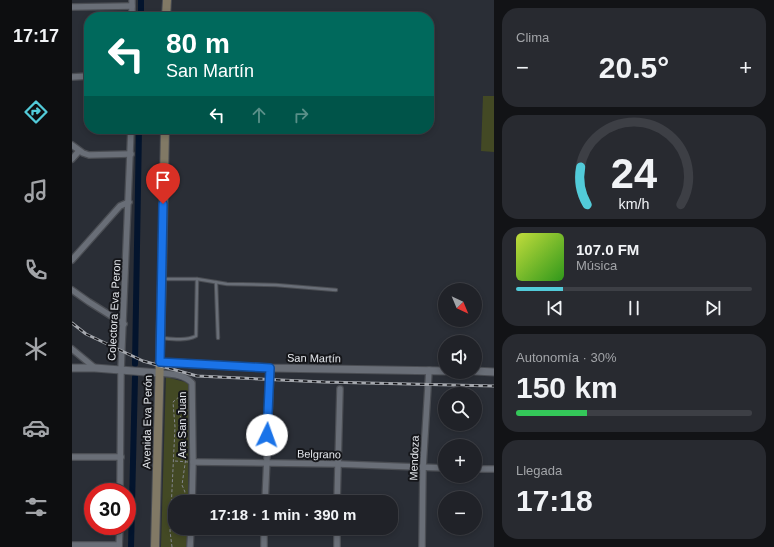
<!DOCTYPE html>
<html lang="es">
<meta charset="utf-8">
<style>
:root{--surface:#202228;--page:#282a30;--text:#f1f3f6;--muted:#a2a4a8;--line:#3d3f45;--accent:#52cbd9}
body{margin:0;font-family:Arial,sans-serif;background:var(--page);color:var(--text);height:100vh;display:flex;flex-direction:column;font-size:15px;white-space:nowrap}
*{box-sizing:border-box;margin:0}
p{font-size:13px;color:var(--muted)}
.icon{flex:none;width:22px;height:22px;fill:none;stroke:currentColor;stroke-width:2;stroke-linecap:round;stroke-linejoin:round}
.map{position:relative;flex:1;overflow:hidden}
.sheet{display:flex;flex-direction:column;gap:8px;padding:8px;background:#121316;width:280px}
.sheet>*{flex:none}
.top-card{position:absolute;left:12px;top:12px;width:350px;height:122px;border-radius:16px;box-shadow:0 2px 6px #0003,0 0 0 1px var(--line);background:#00695c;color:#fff;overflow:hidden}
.needle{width:26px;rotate:136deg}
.buttons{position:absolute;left:366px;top:283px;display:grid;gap:8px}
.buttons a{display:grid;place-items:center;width:44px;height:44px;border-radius:50%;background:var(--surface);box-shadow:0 2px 6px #0003,0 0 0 1px var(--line);font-size:20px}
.speed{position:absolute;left:12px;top:483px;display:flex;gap:8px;font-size:20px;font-weight:700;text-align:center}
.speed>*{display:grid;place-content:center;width:52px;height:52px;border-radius:50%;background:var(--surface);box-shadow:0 2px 6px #0003,0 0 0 1px var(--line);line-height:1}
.speed .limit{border:6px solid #d22;background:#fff;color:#111}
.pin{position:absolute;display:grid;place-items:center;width:34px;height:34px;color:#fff;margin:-41px -17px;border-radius:50% 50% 50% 0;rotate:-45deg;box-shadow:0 0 4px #0007}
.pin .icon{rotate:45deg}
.me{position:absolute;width:44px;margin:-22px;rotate:3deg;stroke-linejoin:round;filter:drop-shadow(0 0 3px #0008)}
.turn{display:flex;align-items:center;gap:14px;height:84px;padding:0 16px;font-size:18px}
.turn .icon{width:52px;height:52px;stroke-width:2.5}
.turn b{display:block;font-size:28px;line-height:34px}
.lanes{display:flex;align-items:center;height:38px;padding:0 16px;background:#0003;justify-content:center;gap:20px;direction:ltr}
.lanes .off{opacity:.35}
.big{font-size:30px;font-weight:700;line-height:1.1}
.sheet .card{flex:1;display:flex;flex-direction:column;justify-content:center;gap:6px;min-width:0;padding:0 14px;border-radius:16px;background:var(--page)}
.sheet .dial{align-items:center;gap:0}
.dial svg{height:104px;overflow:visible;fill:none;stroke:var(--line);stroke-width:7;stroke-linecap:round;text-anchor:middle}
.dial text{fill:var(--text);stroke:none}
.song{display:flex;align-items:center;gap:12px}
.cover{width:48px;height:48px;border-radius:6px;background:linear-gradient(135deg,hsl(70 70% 55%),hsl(110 70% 35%))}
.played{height:4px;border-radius:2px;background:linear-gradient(90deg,var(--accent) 20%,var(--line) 20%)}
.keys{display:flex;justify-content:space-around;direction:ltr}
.heat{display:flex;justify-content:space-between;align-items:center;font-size:22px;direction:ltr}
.charge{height:6px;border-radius:3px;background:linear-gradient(90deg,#34c759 30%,var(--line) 0)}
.trip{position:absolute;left:96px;top:495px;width:230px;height:40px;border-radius:16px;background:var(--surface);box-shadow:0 2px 6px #0003,0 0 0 1px var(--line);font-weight:700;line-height:40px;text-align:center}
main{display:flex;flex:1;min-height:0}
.tabs{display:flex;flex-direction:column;width:72px;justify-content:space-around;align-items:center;background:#0d0e10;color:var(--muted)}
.tabs .icon{width:28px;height:28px}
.tabs .on{color:var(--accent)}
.tabs b{font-size:18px;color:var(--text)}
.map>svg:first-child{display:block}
.park{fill:#434924}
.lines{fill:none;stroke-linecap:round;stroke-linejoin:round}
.canal{stroke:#03142d;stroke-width:6}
.service-casing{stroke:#4a4d53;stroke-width:4.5}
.minor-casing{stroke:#4a4d53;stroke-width:8}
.tertiary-casing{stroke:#4a4d53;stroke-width:9}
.secondary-casing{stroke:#4a4d53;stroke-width:10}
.path{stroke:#83868d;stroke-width:1;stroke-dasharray:3 2;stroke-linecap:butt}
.service{stroke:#696e77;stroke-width:2.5}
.minor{stroke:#696e77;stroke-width:5.5}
.tertiary{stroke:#696e77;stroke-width:7}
.secondary{stroke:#817965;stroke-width:8}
.rail-casing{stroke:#a5a8ae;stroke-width:3}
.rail{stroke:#15161a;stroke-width:1.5;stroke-dasharray:4.5;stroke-linecap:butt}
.route-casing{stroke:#114b97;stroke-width:10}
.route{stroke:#1a73e8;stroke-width:7}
.labels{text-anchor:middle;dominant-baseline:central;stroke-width:4;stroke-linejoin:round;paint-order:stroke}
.street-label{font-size:11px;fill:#e5e8ed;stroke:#15161a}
</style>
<main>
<nav class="tabs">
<b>17:17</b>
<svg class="icon on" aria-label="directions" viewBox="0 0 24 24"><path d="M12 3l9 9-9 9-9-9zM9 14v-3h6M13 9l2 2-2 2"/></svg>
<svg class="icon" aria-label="music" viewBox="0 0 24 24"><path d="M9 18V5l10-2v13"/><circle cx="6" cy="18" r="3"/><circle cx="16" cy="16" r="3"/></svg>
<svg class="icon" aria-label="phone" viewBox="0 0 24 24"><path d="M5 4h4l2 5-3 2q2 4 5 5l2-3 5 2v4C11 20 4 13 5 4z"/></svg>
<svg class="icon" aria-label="climate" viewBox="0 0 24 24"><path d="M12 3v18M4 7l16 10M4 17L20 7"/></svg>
<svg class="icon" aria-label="car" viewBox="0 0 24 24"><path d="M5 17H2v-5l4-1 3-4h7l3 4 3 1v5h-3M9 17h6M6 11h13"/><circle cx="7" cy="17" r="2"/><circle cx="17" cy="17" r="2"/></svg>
<svg class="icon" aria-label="filters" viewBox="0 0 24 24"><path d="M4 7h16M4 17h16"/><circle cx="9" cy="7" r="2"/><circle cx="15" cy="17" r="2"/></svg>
</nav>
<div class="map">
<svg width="422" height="547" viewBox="0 0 422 547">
<rect width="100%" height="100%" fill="#2a2e36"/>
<g class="park">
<path d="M411 96H422V152L409 151Z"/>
<path d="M94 377 113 382 117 385 116 502H103V528H115V547H89Z"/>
</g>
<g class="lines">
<g class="canal">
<path d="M69 17V0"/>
<path d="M63 364 67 129"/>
<path d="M59 547 63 377"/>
</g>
<g class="service-casing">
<g id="service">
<path d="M91 279H125L155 284 204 285 264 290"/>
<path d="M144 282 146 338"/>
<path d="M90 338C100 339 114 341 124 336L125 279"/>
</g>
</g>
<g class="minor-casing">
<g id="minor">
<path d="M0 7 60 6"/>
<path d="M60 17V0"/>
<path d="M0 77 17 76"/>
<path d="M0 145 11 153 17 155 59 154"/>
<path d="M0 159 7 151"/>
<path d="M0 260 48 206 57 202"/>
<path d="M0 290 17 302 52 324"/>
<path d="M0 349 23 368"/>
<path d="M87 373C98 374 112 374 120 383L121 462 120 502"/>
<path d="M0 457H49"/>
<path d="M121 462 266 464 373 468"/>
<path d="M403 469H422"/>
<path d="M48 492 49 370 59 129"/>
<path d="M193 502 199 368"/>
<path d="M265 502 268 389"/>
<path d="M0 545H47"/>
<path d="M47 547 48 526"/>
<path d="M118 547 119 528"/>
<path d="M192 547V528"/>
<path d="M265 547V528"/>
<path d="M350 547 351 467 357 370"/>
</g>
</g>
<g class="tertiary-casing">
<g id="tertiary">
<path d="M87 362 199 368 373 371"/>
<path d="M0 368H23L87 373"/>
<path d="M403 371 422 372"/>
</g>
</g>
<g class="secondary-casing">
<g id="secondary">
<path d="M94 17 95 0"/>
<path d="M83 547 90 279 93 129"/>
</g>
</g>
<g class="path">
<path d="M103 461 116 462"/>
<path d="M110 502 113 492 110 485 114 457 113 430 108 415 109 409 114 405"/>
<path d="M112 528 113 532"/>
<path d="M100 547 98 531 103 427 101 402 108 396 111 395 114 397"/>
</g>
<use href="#service" class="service"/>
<use href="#minor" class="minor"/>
<use href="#tertiary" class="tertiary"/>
<use href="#secondary" class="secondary"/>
<g class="rail-casing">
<path id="rail" d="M0 323 14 334 71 361 125 376 252 382 422 386"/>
</g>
<use href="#rail" class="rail"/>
</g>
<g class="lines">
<g class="route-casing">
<path id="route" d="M91 204 88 362 198 368 195 435"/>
</g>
<use href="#route" class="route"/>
</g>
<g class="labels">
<g class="street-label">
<text transform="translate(42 310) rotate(-87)">Colectora Eva Peron</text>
<text transform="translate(242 358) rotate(1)">San Martín</text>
<text transform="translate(75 422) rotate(-89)">Avenida Eva Perón</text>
<text transform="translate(110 425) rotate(-90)">Ara San Juan</text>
<text transform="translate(247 454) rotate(1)">Belgrano</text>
<text transform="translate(342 458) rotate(-88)">Mendoza</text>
</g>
</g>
</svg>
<div class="buttons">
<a><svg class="needle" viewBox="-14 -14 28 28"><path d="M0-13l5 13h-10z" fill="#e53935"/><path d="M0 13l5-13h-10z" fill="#a2a4a8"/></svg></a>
<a><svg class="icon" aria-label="sound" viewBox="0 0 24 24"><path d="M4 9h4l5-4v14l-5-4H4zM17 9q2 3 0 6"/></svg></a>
<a><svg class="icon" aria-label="search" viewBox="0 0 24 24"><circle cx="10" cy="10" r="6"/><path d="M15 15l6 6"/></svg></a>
<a>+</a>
<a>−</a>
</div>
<div class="speed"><div class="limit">30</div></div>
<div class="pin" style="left:91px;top:204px;background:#d93025"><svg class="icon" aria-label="arrive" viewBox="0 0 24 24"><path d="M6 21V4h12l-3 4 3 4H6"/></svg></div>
<svg class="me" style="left:195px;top:435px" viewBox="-20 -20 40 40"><circle r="19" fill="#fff"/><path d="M0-13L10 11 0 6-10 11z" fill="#1a73e8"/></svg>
<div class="trip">17:18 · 1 min · 390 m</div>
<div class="top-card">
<div class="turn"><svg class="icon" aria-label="left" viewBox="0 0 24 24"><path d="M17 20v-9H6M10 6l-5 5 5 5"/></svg><div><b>80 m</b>San Martín</div></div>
<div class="lanes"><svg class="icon" aria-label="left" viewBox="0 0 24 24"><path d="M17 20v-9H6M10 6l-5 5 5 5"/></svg><svg class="icon off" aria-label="ahead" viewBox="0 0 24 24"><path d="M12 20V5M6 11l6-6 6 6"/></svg><svg class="icon off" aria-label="right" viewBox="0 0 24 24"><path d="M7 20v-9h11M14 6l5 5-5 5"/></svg></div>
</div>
</div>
<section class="sheet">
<div class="card"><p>Clima</p>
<div class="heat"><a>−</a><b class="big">20.5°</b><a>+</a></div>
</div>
<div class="card dial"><svg viewBox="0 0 100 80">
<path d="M14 69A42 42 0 1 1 86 69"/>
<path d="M14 69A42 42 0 0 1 9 40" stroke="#52cbd9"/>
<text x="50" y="56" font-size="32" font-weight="700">24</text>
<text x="50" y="72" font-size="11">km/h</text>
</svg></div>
<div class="card">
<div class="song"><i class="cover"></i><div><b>107.0 FM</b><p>Música</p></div></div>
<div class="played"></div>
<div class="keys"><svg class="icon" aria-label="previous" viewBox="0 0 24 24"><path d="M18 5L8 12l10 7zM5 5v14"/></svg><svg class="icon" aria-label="pause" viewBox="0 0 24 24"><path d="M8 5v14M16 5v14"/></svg><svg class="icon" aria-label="next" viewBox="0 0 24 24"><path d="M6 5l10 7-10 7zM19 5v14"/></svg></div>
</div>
<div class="card"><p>Autonomía · 30%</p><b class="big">150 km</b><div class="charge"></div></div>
<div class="card"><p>Llegada</p><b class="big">17:18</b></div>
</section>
</main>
